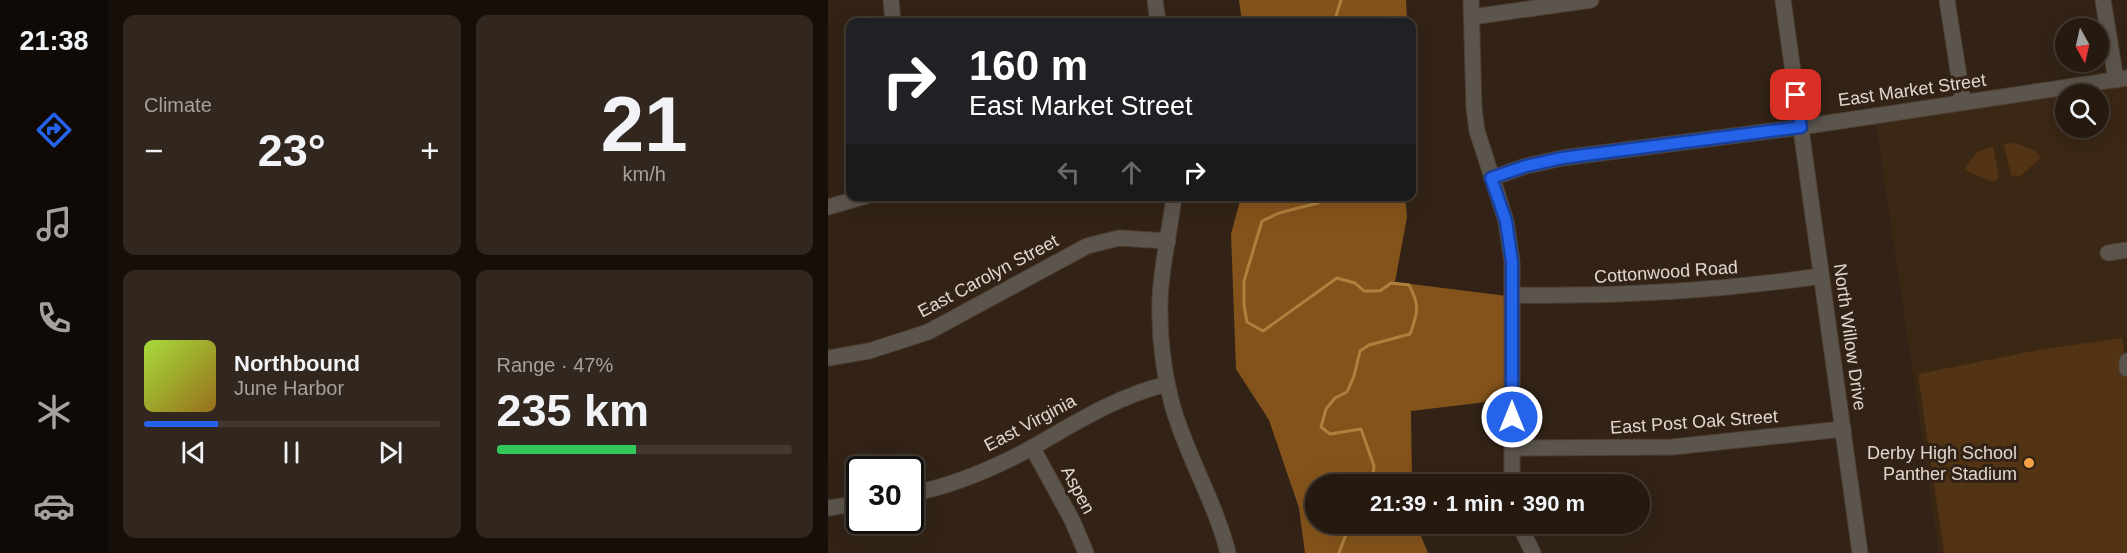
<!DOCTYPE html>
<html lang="en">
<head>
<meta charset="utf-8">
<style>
	:root { --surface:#261a10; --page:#32271e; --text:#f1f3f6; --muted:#a4a19f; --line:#423830; --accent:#2563eb }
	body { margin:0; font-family:Arial,sans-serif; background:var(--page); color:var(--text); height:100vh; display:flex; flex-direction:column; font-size:22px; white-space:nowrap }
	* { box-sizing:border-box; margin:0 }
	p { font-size:20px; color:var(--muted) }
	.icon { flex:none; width:33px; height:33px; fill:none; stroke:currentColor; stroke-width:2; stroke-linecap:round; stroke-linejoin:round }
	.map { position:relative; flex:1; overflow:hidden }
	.drawer { display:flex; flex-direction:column; gap:15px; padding:15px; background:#150e09; width:720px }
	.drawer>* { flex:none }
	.hud { position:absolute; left:18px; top:18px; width:570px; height:183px; border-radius:12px; box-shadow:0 6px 24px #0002,0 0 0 2px var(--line); background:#202124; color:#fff; overflow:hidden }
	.needle { width:39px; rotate:172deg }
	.fabs { position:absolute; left:1227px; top:18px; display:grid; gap:12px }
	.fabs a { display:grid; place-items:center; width:54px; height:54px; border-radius:50%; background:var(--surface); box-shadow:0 6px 24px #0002,0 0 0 2px var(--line); font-size:30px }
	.speed { position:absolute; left:18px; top:456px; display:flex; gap:12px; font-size:30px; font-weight:700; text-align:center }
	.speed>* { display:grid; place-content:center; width:78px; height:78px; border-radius:50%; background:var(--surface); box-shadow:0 6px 24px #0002,0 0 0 2px var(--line); line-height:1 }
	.speed .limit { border:3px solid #111; border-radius:9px; background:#fff; color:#111 }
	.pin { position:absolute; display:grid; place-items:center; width:51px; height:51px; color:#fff; margin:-26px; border-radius:12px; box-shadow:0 3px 9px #0006 }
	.me { position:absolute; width:66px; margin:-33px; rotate:0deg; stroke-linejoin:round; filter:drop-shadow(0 0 4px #0008) }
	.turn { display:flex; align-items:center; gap:21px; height:126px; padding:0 24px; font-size:27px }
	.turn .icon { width:78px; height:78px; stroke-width:2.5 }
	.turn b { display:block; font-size:42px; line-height:51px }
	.lanes { display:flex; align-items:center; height:57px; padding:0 24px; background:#0003; justify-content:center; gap:30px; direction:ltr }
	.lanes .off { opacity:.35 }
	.big { font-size:45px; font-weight:600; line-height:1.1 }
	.drawer .card { flex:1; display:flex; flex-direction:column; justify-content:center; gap:9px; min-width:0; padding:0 21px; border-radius:12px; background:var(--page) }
	.drawer .dial { align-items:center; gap:0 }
	.dial b { font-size:78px; line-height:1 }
	.song { display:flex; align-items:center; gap:18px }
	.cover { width:72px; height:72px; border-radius:9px; background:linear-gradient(135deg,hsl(80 70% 55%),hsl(40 70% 35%)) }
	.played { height:6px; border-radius:3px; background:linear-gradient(90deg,var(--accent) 25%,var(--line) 25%) }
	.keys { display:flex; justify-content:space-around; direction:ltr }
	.heat { display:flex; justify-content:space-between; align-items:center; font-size:33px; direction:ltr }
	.charge { height:9px; border-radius:4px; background:linear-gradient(90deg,#34c759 47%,var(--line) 0) }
	.drawer .tiles { flex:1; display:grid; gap:15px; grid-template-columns:repeat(2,1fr) }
	.trip { position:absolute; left:477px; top:474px; width:345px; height:60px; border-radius:30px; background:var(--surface); box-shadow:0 6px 24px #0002,0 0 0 2px var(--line); font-weight:600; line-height:60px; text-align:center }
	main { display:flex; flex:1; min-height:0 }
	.tab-bar { display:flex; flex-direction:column; width:108px; justify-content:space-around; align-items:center; background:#0f0a06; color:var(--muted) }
	.tab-bar .icon { width:42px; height:42px }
	.tab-bar .selected { color:var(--accent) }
	.tab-bar b { font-size:27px; color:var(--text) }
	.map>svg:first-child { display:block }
	.built { fill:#3a2714; fill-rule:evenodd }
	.green { fill:#523414 }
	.forest { fill:#84531b }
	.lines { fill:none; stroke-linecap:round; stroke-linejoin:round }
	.stream { stroke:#ae803e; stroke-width:3 }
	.minor-casing { stroke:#4e4033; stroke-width:17 }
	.minor { stroke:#5c554e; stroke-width:15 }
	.route-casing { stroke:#184099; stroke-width:15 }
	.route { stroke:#2563eb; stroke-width:10 }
	.poi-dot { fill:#f6a247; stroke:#322316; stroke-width:2 }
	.labels { text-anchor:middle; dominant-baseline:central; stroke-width:6; stroke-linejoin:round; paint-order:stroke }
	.street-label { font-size:18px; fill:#e0d7ce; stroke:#322316 }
	.poi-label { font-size:18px; fill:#e0d7ce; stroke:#322316; text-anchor:end }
</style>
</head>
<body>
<main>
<nav class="tab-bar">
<b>21:38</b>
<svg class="icon selected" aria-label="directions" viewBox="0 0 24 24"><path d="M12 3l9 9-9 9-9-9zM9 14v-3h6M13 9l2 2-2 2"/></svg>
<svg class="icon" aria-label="music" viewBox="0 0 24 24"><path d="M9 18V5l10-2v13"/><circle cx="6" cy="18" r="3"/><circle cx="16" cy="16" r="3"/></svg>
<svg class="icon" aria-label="phone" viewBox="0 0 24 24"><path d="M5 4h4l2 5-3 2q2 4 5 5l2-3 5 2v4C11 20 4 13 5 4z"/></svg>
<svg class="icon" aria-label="climate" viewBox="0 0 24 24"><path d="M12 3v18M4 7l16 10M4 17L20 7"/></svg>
<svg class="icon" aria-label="car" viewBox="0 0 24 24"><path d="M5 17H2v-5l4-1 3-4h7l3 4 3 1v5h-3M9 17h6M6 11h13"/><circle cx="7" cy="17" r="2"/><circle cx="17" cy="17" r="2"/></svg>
</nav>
<section class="drawer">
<div class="tiles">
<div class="card"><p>Climate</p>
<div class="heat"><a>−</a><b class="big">23°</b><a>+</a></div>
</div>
<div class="card dial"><b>21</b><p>km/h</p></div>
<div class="card">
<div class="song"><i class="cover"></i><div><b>Northbound</b><p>June Harbor</p></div></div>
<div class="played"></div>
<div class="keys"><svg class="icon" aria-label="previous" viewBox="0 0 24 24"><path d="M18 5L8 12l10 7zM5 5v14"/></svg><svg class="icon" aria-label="pause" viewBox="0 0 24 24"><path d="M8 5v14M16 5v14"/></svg><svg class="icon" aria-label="next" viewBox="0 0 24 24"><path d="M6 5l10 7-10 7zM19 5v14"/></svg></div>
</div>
<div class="card"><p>Range · 47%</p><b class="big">235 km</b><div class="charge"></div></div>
</div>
</section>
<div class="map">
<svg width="1299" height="553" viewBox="0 0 1299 553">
	<rect width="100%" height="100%" fill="#322316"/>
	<path class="built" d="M1299 77V553H1111L1047 116ZM1238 94H1270V128H1238Z"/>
	<g class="green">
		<path d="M1187 143 1208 151 1213 158 1191 177 1183 175 1176 144Z"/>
		<path d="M1165 146 1171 178 1166 182 1136 170 1149 152Z"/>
		<path d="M1294 338 1299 369V553H1116L1090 374 1210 350Z"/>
	</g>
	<g class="forest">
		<path d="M411 0H578L579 22H414Z"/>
		<path d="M413 197H577L579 217 567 282 679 296 684 399 583 411 584 484H488V524H588L600 553H477L471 508 441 420 408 369 403 234Z"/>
	</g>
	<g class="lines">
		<g class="stream">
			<path d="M513 0 508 16 514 22"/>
			<path d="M497 196 490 203 451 213 434 221 416 281V305L419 322 435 331 509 278 527 283 536 291H552L563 283 581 285C592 305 590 313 582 334L541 345 532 351 526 376 519 392 507 398 498 409 493 427 502 434 533 429 546 466 544 484"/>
			<path d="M511 553 522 524"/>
		</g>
		<g class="minor-casing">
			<g id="minor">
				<path d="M63 0 65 22"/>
				<path d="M327 0 330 22"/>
				<path d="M643 0 646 108 649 131 678 221 684 262V484"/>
				<path d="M955 0 1032 553"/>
				<path d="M1119 0 1135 102"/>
				<path d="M1275 0 1288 80"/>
				<path d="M644 17 763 0"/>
				<path d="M664 178 698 166 734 158 973 127 1299 78"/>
				<path d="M346 196C342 231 333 266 332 300 331 335 335 370 344 404 358 455 387 501 400 553"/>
				<path d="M0 207 38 196"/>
				<path d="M1280 253 1299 250"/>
				<path d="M684 295C788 297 890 291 993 276"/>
				<path d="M0 358 41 351 100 332 259 246 291 238 340 241"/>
				<path d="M1299 361V369"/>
				<path d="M204 447 244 520 258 553"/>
				<path d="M684 448 844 447 1015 429"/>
				<path d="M82 494C125 486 169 467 207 446 250 421 290 396 339 384"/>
				<path d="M0 508 32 503"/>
				<path d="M691 524 705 553"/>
			</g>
		</g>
		<use href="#minor" class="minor"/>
	</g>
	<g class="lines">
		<g class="route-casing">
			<path id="route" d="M684 417V262L678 221 663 178 698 166 734 158 973 127 968 95"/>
		</g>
		<use href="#route" class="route"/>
	</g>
	<circle class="poi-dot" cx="1201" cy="463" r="6"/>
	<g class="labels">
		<g class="street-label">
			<text transform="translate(1084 90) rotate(-8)">East Market Street</text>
			<text transform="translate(838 272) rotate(-4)">Cottonwood Road</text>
			<text transform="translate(160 276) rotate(-28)">East Carolyn Street</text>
			<text transform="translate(1022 337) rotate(82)">North Willow Drive</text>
			<text transform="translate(866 422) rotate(-4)">East Post Oak Street</text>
			<text transform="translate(202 423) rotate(-28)">East Virginia</text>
			<text transform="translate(250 490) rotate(62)">Aspen</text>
		</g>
		<g class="poi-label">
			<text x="1189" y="453">Derby High School<tspan x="1189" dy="21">Panther Stadium</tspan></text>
		</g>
	</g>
</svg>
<div class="fabs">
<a><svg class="needle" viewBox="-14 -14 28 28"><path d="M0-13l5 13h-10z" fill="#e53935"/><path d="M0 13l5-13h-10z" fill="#a4a19f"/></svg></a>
<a><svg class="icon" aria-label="search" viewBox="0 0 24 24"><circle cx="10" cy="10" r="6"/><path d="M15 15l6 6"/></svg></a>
</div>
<div class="speed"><div class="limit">30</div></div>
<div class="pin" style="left:968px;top:95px;background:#d93025"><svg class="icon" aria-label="arrive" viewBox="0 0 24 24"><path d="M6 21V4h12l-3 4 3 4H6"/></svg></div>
<svg class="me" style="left:684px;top:417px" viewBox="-20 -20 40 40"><circle r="17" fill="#2563eb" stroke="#fff" stroke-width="3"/><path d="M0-11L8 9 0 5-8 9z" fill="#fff"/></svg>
<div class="trip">21:39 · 1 min · 390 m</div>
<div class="hud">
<div class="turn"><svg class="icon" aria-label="right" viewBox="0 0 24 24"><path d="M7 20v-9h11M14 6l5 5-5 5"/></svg><div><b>160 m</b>East Market Street</div></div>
<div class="lanes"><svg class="icon off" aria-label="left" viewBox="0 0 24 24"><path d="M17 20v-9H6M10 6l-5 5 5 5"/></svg><svg class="icon off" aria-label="ahead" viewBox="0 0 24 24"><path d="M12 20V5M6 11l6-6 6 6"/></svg><svg class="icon" aria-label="right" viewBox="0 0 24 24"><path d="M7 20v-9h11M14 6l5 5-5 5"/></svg></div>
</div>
</div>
</main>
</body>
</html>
